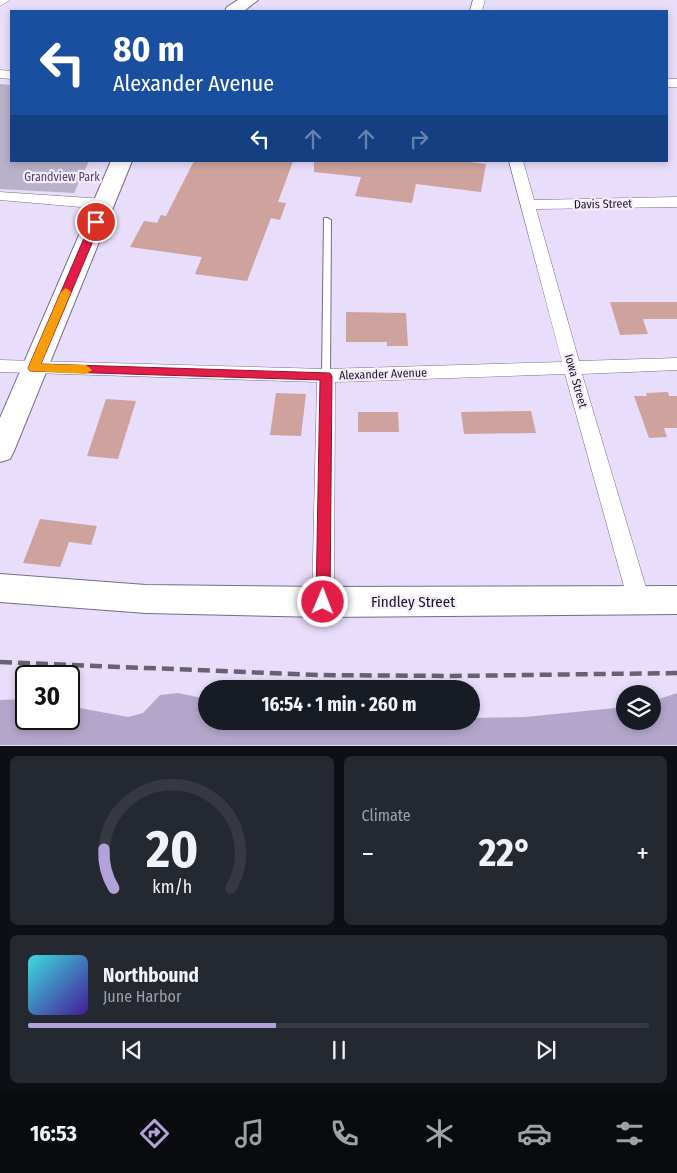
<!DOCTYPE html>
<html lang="en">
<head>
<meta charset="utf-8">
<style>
	:root { --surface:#171b24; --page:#242831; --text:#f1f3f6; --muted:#9ea1a6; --line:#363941; --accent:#b2a2d9 }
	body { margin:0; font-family:"Fira Sans Condensed",sans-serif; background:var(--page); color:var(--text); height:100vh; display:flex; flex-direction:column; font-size:19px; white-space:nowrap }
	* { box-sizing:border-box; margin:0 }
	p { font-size:16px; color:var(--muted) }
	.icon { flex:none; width:28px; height:28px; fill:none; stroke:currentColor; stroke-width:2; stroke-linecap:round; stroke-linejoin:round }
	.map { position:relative; height:746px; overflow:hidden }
	.drawer { display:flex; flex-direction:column; gap:10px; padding:10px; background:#0d0f14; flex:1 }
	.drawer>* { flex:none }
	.guide { position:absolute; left:10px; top:10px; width:658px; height:152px; border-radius:0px; box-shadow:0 2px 8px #0003; background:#1a4fa0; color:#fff; overflow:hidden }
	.fabs { position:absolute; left:616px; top:685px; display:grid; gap:10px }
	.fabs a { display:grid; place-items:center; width:45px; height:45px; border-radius:50%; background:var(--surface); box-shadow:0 2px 8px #0003; font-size:25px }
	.speed { position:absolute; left:15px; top:665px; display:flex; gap:10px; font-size:25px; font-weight:700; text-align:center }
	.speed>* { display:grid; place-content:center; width:65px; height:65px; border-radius:50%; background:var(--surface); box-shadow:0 2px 8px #0003; line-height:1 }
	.speed .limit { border:2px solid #111; border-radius:8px; background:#fff; color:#111 }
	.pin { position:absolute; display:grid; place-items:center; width:42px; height:42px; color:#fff; margin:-21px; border:2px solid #fff; border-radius:50%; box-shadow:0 1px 5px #0007 }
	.me { position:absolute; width:55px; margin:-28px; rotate:1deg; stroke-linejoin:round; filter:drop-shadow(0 0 4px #0008) }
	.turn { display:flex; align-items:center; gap:18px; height:105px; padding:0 20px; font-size:22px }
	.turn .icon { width:65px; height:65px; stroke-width:2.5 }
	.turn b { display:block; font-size:35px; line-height:42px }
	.lanes { display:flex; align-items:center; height:48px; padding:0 20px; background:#0003; justify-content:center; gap:25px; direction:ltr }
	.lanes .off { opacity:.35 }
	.big { font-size:38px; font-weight:700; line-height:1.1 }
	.drawer .tile { flex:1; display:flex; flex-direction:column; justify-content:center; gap:8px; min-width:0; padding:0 18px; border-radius:8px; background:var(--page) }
	.drawer .dial { align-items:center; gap:0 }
	.dial svg { height:130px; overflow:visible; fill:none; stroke:var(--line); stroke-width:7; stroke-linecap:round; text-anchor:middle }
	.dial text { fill:var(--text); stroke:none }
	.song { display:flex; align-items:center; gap:15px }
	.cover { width:60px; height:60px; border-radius:8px; background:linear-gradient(135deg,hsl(180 70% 55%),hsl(260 70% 35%)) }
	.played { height:5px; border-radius:2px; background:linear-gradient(90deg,var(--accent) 40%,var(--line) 40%) }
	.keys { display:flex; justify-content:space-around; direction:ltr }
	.heat { display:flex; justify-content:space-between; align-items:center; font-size:28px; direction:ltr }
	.drawer .tiles { flex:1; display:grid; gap:10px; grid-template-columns:1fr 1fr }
	.tile:last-child { grid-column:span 2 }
	.trip { position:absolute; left:198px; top:680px; width:282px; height:50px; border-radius:25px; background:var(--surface); box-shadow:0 2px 8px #0003; font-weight:700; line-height:50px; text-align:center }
	.tabs { display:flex; height:80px; justify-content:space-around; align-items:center; background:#090b0e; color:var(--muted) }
	.tabs .icon { width:35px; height:35px }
	.tabs .current { color:var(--accent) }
	.tabs b { font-size:22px; color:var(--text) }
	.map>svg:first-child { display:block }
	.green { fill:#b9b0c9 }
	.forest { fill:#b4a6ca }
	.building { fill:#cea29d }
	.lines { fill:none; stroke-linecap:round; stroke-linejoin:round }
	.lane-casing { stroke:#766c86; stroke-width:2 }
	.street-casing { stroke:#766c86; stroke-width:1 }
	.secondary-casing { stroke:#766c86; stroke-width:2 }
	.lane { fill:#fff; fill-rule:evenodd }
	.street { fill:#fff; fill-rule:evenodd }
	.secondary { fill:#fff; fill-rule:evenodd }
	.rail { stroke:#686172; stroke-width:4.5; stroke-dasharray:12 6; stroke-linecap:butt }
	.route { fill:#e11d48; stroke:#92132f }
	.slow { fill:#f59e0b }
	.labels { text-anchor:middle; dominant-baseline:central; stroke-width:4.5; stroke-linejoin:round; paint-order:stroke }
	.park-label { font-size:12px; fill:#543f70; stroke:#f3edfe }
	.street-label { font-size:12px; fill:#1b1721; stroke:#f3edfe }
	.near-street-label { font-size:15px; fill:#1b1721; stroke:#f3edfe }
</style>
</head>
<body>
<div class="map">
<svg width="677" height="746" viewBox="0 0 677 746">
	<rect width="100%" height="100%" fill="#e8ddfa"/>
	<path class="green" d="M0 84 11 85V161H89L74 193 0 189Z"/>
	<path class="forest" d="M178 693 206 699V721H471V718L525 717 625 707V721H652L653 701 677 693V745H0V700L26 699V719H69V706L128 717 143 713 160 695Z"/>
	<g class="building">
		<path d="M194 161H293L278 202 286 203 280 220 271 218 247 281 195 274 202 257 130 247 144 221 157 223 161 215 166 216Z"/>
		<path d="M314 161H462L486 164 481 192 416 184 412 203 355 196 361 177 314 172Z"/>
		<path d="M610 302H677V319H643L648 334 620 335Z"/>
		<path d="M346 312 406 313 408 346H387V342H346Z"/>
		<path d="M668 392 669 396H677V428H664L667 437 649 438 634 396H647L646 393Z"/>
		<path d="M276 393 306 394 301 436 270 435Z"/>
		<path d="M106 399 136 401 118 459 87 456Z"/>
		<path d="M531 411 536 433 464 434 461 412Z"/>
		<path d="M358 412H398L399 432H358Z"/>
		<path d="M40 519 97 526 91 545 69 542 60 567 23 563Z"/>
	</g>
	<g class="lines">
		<g class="lane-casing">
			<path id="lane" d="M324 218H327L331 220 330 376 326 379 322 376Z"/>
		</g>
		<g class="street-casing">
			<g id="street">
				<path d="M0 0H10L0 6Z"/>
				<path d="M473 0H485L482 11H470Z"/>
				<path d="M0 70 11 71V79L0 78Z"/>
				<rect x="666" y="79" width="11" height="8"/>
				<path d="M509 161H523L534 200 677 197V207L536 209 579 361 677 358V370L582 374 650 601 647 608 639 611 631 608 628 601 565 374 335 382 334 602 331 609 323 612 315 609 312 602 317 382 0 372V360L326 369 562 362Z"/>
				<path d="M0 192 104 199 109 201 111 204 109 207 104 209 0 200Z"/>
			</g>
		</g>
		<g class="secondary-casing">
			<g id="secondary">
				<path d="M238 0H258L244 11H225L227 7Z"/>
				<path d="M111 161H132L14 451 10 459 0 462V418Z"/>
				<path d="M0 574 146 585 323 587 677 586V614L323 617 146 613 0 602Z"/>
			</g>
		</g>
		<use href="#lane" class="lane"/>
		<use href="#street" class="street"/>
		<use href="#secondary" class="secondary"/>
		<path class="rail" d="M0 662 318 675 452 676 677 673"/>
	</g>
	<path class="route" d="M96 219 101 222 41 364 330 373 332 376 330 602 328 607 323 608 318 607 316 602 320 380 30 371 28 368 91 222Z"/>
	<path class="slow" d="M66 288 71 292 41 364 86 365 92 370 86 374 30 371 28 368 61 292Z"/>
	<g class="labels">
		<g class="park-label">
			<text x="62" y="177">Grandview Park</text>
		</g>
		<g class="street-label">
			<text transform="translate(603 204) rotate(-1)">Davis Street</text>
			<text transform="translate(383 374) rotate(-2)">Alexander Avenue</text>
			<text transform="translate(576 381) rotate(74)">Iowa Street</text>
		</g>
		<g class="near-street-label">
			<text x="413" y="602">Findley Street</text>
		</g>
	</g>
</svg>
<div class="fabs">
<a><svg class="icon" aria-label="layers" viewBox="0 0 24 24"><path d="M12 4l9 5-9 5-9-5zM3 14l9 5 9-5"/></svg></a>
</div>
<div class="speed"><div class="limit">30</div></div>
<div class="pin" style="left:96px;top:222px;background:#d93025"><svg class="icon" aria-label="arrive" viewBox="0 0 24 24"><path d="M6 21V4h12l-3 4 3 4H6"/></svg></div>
<svg class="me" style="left:323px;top:602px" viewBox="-20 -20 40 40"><circle r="17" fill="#e11d48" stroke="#fff" stroke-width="3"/><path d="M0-11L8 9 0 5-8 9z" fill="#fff"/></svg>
<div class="trip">16:54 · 1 min · 260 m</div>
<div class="guide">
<div class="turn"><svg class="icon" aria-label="left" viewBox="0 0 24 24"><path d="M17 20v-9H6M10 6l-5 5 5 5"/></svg><div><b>80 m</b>Alexander Avenue</div></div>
<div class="lanes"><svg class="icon" aria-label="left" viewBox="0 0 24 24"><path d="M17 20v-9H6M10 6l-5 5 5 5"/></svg><svg class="icon off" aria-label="ahead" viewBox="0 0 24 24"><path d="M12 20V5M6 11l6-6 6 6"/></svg><svg class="icon off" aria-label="ahead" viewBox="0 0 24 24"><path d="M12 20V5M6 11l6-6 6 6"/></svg><svg class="icon off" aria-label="right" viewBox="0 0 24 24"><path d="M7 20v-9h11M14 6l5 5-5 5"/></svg></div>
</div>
</div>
<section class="drawer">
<div class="tiles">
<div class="tile dial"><svg viewBox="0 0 100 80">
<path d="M14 69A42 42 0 1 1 86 69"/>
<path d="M14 69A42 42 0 0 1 8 45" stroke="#b2a2d9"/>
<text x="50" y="56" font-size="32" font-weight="700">20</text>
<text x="50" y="72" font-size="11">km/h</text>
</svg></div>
<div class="tile"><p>Climate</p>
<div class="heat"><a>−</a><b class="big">22°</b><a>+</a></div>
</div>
<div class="tile">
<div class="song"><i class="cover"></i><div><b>Northbound</b><p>June Harbor</p></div></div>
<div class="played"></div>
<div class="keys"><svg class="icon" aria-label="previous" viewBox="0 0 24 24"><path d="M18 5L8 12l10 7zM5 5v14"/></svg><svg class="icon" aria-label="pause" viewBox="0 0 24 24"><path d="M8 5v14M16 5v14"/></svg><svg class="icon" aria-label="next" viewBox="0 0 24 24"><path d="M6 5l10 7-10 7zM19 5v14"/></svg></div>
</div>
</div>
</section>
<nav class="tabs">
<b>16:53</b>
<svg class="icon current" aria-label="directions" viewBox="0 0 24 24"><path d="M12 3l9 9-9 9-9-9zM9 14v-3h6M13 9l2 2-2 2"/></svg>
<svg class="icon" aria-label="music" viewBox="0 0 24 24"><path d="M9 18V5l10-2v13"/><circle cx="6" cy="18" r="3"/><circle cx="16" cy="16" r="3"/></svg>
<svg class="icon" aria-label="phone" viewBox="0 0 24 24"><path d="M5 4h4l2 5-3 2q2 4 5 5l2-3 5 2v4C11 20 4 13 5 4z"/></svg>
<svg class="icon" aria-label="climate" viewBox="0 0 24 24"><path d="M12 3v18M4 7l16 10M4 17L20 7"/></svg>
<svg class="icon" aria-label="car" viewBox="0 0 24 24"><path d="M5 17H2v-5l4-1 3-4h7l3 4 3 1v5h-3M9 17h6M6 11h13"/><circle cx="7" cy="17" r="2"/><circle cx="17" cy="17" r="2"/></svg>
<svg class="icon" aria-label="filters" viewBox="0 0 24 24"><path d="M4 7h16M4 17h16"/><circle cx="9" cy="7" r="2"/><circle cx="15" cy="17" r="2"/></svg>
</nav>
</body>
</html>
